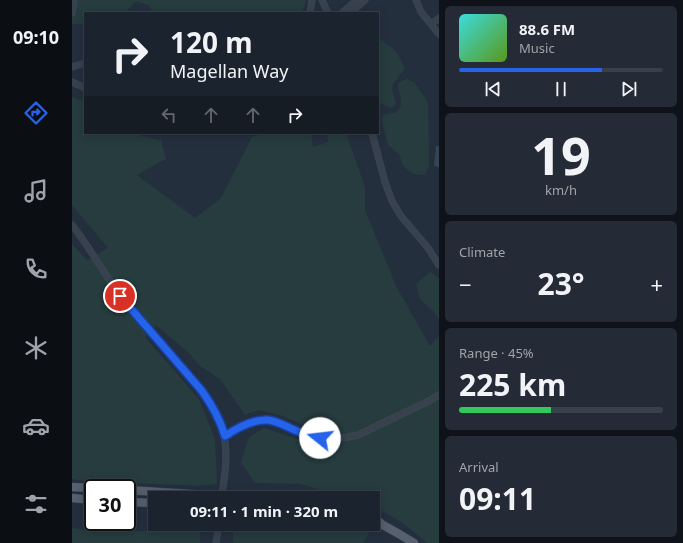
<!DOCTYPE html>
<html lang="en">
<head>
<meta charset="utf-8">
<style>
	:root { --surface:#1b232e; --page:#242b36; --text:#f1f3f6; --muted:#a0a4aa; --line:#39404a; --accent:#2563eb }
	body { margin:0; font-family:"Noto Sans",sans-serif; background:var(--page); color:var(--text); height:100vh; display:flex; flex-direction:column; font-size:15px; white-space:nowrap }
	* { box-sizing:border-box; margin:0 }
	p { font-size:13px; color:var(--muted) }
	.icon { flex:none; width:22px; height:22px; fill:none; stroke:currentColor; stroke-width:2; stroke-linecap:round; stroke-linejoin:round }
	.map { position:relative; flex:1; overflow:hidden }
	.panel { display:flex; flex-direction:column; gap:6px; padding:6px; background:#0f1319; width:244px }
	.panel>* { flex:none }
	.guide { position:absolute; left:12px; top:12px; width:295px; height:122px; border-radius:0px; box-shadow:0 2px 10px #0003,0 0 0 1px var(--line); background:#1b232e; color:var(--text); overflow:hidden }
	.speed { position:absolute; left:12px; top:479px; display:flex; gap:8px; font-size:20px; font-weight:700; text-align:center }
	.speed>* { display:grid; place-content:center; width:52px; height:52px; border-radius:50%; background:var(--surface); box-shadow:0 2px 10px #0003,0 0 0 1px var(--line); line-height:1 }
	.speed .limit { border:2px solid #111; border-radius:6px; background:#fff; color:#111 }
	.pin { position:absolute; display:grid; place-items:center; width:34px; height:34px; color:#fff; margin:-17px; border:2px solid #fff; border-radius:50%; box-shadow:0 1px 4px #0007 }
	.me { position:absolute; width:44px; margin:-22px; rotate:286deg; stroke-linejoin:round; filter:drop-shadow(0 0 3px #0008) }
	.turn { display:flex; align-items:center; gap:14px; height:84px; padding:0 20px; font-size:18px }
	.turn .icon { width:52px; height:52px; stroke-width:2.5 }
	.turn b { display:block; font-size:28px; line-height:34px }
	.lanes { display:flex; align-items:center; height:38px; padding:0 20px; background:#0003; justify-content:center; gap:20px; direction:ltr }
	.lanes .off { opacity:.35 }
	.big { font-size:30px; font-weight:700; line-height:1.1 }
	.panel .card { flex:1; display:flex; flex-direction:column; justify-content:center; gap:6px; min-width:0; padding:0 14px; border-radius:6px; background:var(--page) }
	.panel .dial { align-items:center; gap:0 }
	.dial b { font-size:52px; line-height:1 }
	.song { display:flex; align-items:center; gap:12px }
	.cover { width:48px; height:48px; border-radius:6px; background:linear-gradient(135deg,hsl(180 70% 55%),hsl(90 70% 35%)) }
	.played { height:4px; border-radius:2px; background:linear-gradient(90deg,var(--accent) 70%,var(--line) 70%) }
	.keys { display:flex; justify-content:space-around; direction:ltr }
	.heat { display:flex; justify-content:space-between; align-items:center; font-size:22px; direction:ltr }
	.charge { height:6px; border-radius:3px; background:linear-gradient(90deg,#34c759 45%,var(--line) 0) }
	.trip { position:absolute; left:76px; top:491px; width:232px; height:40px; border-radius:0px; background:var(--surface); box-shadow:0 2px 10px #0003,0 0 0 1px var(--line); font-weight:700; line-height:40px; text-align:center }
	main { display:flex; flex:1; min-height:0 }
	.tab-bar { display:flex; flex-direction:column; width:72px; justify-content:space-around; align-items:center; background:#0b0e12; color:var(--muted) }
	.tab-bar .icon { width:28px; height:28px }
	.tab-bar .active { color:var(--accent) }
	.tab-bar b { font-size:18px; color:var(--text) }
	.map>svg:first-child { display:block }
	.green { fill:#263c3f }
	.building { fill:#364354 }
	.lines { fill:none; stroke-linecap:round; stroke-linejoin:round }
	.minor-casing { stroke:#414a57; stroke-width:7 }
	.major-casing { stroke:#414a57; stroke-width:9 }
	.minor { stroke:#38414e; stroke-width:6 }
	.major { stroke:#56606e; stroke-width:8 }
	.route-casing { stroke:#184099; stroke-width:10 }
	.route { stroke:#2563eb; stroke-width:7 }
</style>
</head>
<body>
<main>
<nav class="tab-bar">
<b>09:10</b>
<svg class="icon active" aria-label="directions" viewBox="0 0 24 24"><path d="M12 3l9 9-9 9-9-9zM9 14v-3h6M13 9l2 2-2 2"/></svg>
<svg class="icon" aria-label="music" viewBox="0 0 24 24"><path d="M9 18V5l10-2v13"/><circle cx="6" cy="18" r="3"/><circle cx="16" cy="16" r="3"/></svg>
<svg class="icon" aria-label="phone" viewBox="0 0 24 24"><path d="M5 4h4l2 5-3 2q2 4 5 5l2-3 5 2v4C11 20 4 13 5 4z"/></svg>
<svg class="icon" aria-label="climate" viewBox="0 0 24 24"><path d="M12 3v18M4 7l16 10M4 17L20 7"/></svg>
<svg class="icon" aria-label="car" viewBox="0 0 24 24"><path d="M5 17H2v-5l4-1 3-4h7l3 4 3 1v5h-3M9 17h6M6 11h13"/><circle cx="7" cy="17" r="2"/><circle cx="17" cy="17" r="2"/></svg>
<svg class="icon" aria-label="filters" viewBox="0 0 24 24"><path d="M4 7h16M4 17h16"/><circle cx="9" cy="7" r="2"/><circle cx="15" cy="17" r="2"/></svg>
</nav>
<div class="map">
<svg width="367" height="543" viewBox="0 0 367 543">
	<rect width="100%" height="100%" fill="#242f3e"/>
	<g class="green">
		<path d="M0 0H234V1L230 13H80L78 6 64 1 53 13H13V24H0Z"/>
		<path d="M306 37 320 48 325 53 333 68 321 84 320 89 324 104C318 111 312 105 306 101Z"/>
		<path d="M335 79 343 83 356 103 357 166 353 174 346 175 338 172 331 165 327 154 316 145 310 122V116C314 113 317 114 322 113 334 109 327 94 326 85L329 81Z"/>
		<path d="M0 97 13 102V133H68V136L89 140 94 159 65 175 123 218 149 198 180 137 194 133H239L241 147 256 142 255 133H274L293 187V210L325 288 358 346 367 336V543H355C341 530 320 514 301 507V498H273L229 484 183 483 169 462 177 437 192 428 241 444 242 430 211 416 187 410 173 415 148 379 128 366 116 352 84 325 73 337 127 399 143 439 145 484 127 486 12 481 0 479V244L15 260 36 248 0 205Z"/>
		<path d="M358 272 367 278V320L363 313 348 299 344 284Z"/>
		<path d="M160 524H267L298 532 291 543H161V528Z"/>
		<path d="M0 528 28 532 128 530V543H0Z"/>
	</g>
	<path class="building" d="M364 146H367V167L362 166Z"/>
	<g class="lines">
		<g class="minor-casing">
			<g id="minor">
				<path d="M250 0 256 13"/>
				<path d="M344 0 349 12 367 34"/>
				<path d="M0 13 2 0"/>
				<path d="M238 13 240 0"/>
				<path d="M270 13 285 0"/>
				<path d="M278 13 293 0"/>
				<path d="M359 24 367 18"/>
				<path d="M0 67 13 63"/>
				<path d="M0 82 13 88"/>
				<path d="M300 133 313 182 320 201 329 216 356 248 367 265"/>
				<path d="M0 225C18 248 32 273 48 296L130 391C157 429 158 453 149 498"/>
				<path d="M153 436C165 429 178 420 193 420 203 420 213 426 222 430 243 439 264 441 286 435L357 401 367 395"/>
				<path d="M144 543 147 524"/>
			</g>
		</g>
		<g class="major-casing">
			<g id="major">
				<path d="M0 487 21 488"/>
				<path d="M55 490 150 496 215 498"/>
				<path d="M0 498 21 500"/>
				<path d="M55 502 83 503"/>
				<path d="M301 517 311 525 327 534 342 543"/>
			</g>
		</g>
		<use href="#minor" class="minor"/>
		<use href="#major" class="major"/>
	</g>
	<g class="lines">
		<g class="route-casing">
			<path id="route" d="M48 296 130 391C140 405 148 419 153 436 165 428 181 419 196 420 206 421 215 427 225 431 232 434 240 436 248 438"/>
		</g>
		<use href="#route" class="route"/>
	</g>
</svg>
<div class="speed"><div class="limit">30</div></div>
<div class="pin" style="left:48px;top:296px;background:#d93025"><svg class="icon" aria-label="arrive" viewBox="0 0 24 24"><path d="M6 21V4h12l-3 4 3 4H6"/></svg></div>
<svg class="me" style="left:248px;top:438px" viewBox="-20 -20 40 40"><circle r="19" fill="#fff"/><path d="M0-13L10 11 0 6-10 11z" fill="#2563eb"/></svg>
<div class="trip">09:11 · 1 min · 320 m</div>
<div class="guide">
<div class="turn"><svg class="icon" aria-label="right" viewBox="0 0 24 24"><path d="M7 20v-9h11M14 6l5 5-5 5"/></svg><div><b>120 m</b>Magellan Way</div></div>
<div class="lanes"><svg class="icon off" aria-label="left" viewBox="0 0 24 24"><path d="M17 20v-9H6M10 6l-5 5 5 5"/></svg><svg class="icon off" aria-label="ahead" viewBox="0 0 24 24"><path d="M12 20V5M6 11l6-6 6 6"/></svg><svg class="icon off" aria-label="ahead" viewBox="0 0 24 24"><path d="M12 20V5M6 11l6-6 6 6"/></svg><svg class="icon" aria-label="right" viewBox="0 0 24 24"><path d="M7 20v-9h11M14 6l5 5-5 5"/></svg></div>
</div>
</div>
<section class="panel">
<div class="card">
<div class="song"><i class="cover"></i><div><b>88.6 FM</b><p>Music</p></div></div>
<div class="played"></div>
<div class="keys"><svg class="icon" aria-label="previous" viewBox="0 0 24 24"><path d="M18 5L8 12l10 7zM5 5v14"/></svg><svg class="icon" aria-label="pause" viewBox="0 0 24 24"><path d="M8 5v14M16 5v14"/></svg><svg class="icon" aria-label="next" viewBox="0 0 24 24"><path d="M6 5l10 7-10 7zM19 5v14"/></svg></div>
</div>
<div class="card dial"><b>19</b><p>km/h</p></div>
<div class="card"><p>Climate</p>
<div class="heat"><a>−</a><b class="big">23°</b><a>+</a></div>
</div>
<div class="card"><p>Range · 45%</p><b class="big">225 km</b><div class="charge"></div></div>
<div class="card"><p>Arrival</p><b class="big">09:11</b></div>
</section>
</main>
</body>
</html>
